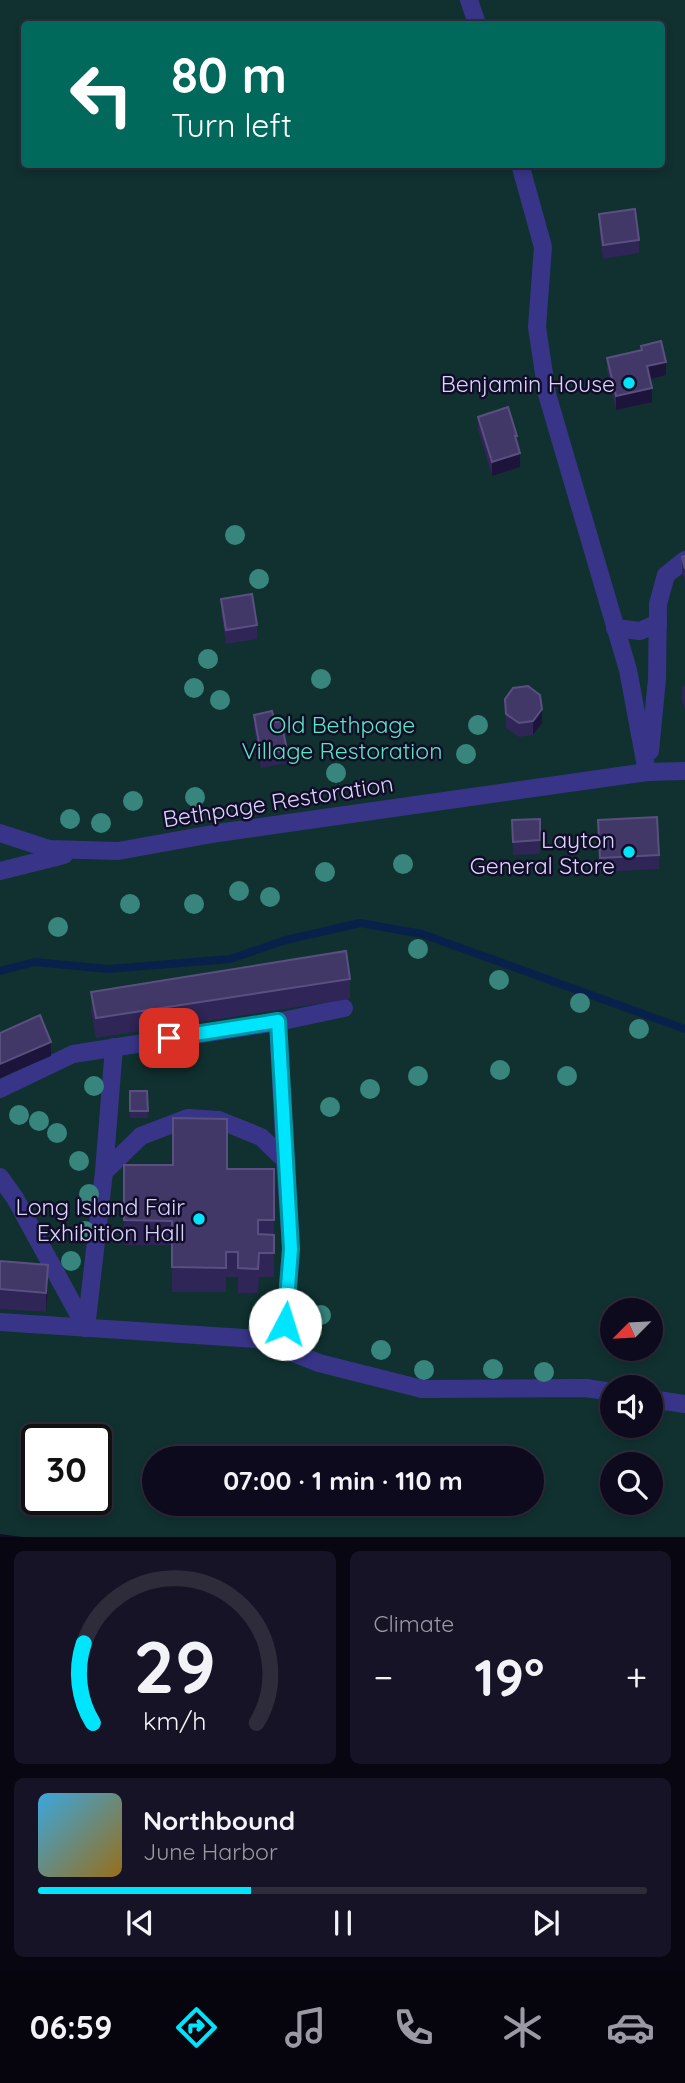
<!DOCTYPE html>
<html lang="en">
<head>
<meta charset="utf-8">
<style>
	:root { --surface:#0e0a1d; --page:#171326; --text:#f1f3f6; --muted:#9b9aa4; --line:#2e2b3b; --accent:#00e5fe }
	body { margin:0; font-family:Quicksand,sans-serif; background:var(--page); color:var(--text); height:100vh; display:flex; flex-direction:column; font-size:26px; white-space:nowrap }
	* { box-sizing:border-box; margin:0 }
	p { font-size:23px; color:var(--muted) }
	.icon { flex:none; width:38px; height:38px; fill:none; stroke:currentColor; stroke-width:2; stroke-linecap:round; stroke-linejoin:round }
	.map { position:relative; height:1537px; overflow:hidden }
	.details { display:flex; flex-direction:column; gap:14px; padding:14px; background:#080610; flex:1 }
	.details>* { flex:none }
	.guide { position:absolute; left:21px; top:21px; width:644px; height:147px; border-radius:7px; box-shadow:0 4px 10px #0003,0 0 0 2px var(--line); background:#00695c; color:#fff; overflow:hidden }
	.needle { width:46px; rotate:246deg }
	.fabs { position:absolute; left:600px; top:1298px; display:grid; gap:14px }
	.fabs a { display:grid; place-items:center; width:63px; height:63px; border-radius:50%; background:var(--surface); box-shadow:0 4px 10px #0003,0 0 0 2px var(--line); font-size:35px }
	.speed { position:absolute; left:21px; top:1424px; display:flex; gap:14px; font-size:35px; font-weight:700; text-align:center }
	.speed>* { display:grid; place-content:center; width:91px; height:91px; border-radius:50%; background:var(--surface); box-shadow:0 4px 10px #0003,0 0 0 2px var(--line); line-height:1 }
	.speed .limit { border:4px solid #111; border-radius:10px; background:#fff; color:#111 }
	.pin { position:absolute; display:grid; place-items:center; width:60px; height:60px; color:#fff; margin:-30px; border-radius:14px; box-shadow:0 4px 10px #0006 }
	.me { position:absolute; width:77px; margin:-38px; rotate:5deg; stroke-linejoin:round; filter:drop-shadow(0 0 5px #0008) }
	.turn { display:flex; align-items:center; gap:24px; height:147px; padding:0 35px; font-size:32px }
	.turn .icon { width:91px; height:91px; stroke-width:2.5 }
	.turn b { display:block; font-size:49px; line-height:60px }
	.big { font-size:52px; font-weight:700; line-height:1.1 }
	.details .widget { flex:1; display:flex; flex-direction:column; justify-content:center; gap:10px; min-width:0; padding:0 24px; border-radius:10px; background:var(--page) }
	.details .dial { align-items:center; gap:0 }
	.dial svg { height:182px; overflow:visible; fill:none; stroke:var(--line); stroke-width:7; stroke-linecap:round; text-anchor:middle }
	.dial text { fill:var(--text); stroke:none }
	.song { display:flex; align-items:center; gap:21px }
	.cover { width:84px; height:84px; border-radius:10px; background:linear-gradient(135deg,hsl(200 70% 55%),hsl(40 70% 35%)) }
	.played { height:7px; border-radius:4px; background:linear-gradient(90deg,var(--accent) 35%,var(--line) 35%) }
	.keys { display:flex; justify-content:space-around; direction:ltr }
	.heat { display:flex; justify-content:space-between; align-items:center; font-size:38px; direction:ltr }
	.details .tiles { flex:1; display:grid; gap:14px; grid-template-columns:1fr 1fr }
	.widget:last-child { grid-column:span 2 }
	.trip { position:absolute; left:142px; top:1446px; width:402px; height:70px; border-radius:35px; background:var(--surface); box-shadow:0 4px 10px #0003,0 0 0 2px var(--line); font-weight:700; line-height:70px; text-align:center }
	.menu { display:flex; height:112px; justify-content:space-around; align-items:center; background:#06040c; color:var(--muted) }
	.menu .icon { width:49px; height:49px }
	.menu .current { color:var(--accent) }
	.menu b { font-size:32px; color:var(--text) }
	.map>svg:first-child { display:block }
	.park { fill:#103130; fill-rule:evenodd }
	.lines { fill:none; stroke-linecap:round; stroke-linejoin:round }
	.stream { stroke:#08214b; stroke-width:8 }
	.street { stroke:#383589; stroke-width:18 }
	.tree { fill:#37857d }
	.wall { fill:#2f2556 }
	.shaded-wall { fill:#1c143b }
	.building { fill:#413868; stroke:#595080; stroke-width:2 }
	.route-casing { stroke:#0095a5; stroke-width:18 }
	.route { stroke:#00e5fe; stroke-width:12 }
	.poi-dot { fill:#00e5fe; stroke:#120d27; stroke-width:2.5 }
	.labels { text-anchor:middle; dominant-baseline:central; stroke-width:5; stroke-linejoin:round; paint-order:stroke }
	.poi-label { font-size:23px; fill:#d8d3ff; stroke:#120d27; text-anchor:end }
	.park-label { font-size:23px; fill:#56e8c4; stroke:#120d27 }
	.street-label { font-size:23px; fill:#d8d3ff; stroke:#120d27 }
</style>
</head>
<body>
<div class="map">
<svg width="685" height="1537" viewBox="0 0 685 1537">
	<rect width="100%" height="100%" fill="#120d27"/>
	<path class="park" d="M0 0H685V1537H23L0 1534ZM24 24H662V164H24ZM612 1311H651V1349H612ZM612 1388H651V1426H612ZM37 1440H96V1500H37ZM154 1458H532V1503H154ZM612 1465H651V1503H612Z"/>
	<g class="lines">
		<path class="stream" d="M0 971 35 962 108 969 230 959 286 940 360 923 422 934 685 1029"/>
		<g class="street">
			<path d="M469 0 477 24"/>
			<path d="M520 164 543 247 537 327 547 394 628 670 647 772"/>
			<path d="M615 628 640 631 658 623"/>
			<path d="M650 751 657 679 658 604 666 575 685 560"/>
			<path d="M0 833 49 849 118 851 218 833 647 772 685 771"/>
			<path d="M0 871 64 855"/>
			<path d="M278 1022 285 1160"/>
			<path d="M0 1089 73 1054 278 1022 344 1008"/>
			<path d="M104 1172 141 1136 188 1118 219 1120 261 1137 285 1160 291 1249 283 1349"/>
			<path d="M0 1177 15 1198 86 1328"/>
			<path d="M0 1322 258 1339 319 1363 422 1389 586 1388 612 1392"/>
			<path d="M86 1328 104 1172 114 1047"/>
			<path d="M651 1399 685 1404"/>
		</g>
	</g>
	<g class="tree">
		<circle cx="235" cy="535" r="10"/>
		<circle cx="259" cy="579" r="10"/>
		<circle cx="208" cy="659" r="10"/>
		<circle cx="321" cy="679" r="10"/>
		<circle cx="194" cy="688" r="10"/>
		<circle cx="220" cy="700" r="10"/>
		<circle cx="478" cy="725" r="10"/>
		<circle cx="466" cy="754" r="10"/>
		<circle cx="336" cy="773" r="10"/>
		<circle cx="195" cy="797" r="10"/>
		<circle cx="133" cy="801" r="10"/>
		<circle cx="70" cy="819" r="10"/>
		<circle cx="101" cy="823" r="10"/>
		<circle cx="403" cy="864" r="10"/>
		<circle cx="325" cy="872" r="10"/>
		<circle cx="239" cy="891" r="10"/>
		<circle cx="270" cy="897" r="10"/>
		<circle cx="130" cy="904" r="10"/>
		<circle cx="194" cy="904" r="10"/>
		<circle cx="58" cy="927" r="10"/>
		<circle cx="418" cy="949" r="10"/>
		<circle cx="499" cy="980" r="10"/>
		<circle cx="580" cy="1003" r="10"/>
		<circle cx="639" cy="1029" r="10"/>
		<circle cx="500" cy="1070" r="10"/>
		<circle cx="418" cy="1076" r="10"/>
		<circle cx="567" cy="1076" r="10"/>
		<circle cx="94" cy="1086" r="10"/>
		<circle cx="370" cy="1089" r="10"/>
		<circle cx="330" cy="1107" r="10"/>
		<circle cx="19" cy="1115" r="10"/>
		<circle cx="39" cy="1121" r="10"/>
		<circle cx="57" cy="1133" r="10"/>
		<circle cx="79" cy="1161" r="10"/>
		<circle cx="89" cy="1194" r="10"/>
		<circle cx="85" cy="1231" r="10"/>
		<circle cx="71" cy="1261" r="10"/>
		<circle cx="321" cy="1315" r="10"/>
		<circle cx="381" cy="1350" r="10"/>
		<circle cx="493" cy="1369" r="10"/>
		<circle cx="424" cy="1370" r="10"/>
		<circle cx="544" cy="1372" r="10"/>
	</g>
	<g class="wall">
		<path d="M599 214 639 240V253L603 259 599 228Z"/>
		<path d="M641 346 666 375 650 379 652 402 616 410 607 371V358L641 350Z"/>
		<path d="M478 417 520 467 492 476 478 430Z"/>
		<path d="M685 556V583L682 571V557Z"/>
		<path d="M221 599 257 625V639L226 644 221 613Z"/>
		<path d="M685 686V710L682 701V687Z"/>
		<path d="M505 699 542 723 533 735 519 737 506 728Z"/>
		<path d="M254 715 275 722 287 750V763L261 768 254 729Z"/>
		<path d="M540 819V854L513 855 512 820Z"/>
		<path d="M598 820 659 855V869L600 872Z"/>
		<path d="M350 979V999L96 1038 91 1012V992Z"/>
		<path d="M130 1091H147L148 1118H130Z"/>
		<path d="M124 1165 227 1169H274V1277H259L258 1293H238V1277H226V1292H172V1245H124Z"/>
		<path d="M0 1261 48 1285 46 1312 0 1309Z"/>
	</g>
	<g class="shaded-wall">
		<path d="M666 362V375L647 380V366Z"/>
		<path d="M652 388V402L616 410V396Z"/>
		<path d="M520 453V467L492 476V462Z"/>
		<path d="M542 709V723L533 735V721Z"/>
		<path d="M51 1042V1056L0 1078V1064Z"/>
		<path d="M48 1265V1285L46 1312V1293Z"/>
	</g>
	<g class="building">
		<path d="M635 209 639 240 603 245 599 214Z"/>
		<path d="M661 341 666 362 647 366 652 388 616 396 607 358 642 350 641 346Z"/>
		<path d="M508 407 517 436H515L520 453 492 462 478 417Z"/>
		<path d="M685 556V569L682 557Z"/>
		<path d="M252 594 257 625 226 630 221 599Z"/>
		<path d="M528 686 540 695 542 709 533 721 519 723 506 714 505 699 513 688Z"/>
		<path d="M272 711 275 722 281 721 287 750 261 754 254 715Z"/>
		<path d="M657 817 659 855 600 858 598 820Z"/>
		<path d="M540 819V840L513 842 512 820Z"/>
		<path d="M346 951 350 979 96 1018 91 992Z"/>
		<path d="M40 1015 51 1042 0 1064V1033Z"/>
		<path d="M130 1091H147L148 1111H130Z"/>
		<path d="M173 1118 227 1119V1169H274V1220H258V1234L274 1235V1253H259L258 1269 238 1268V1252H226V1268L172 1267V1221L124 1220V1165H173Z"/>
		<path d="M0 1261 48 1265 46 1293 0 1289Z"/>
	</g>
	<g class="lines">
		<g class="route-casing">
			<path id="route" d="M169 1038 278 1021 291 1249 285 1324"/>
		</g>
		<use href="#route" class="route"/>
	</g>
	<g class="poi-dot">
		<circle cx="629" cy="383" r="7"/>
		<circle cx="629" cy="852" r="7"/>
		<circle cx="199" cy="1219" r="7"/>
	</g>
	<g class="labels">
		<g class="poi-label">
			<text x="615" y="383">Benjamin House</text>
			<text x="615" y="839">Layton<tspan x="615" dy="26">General Store</tspan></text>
			<text x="185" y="1206">Long Island Fair<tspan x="185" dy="26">Exhibition Hall</tspan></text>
		</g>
		<g class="park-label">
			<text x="342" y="724">Old Bethpage<tspan x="342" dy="26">Village Restoration</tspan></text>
		</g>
		<g class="street-label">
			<text transform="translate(278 801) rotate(-9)">Bethpage Restoration</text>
		</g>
	</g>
</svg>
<div class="fabs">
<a><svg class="needle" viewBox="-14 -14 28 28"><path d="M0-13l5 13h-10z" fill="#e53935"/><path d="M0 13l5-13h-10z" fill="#9b9aa4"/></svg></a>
<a><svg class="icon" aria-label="sound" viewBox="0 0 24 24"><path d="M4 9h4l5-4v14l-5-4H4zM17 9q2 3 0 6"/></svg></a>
<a><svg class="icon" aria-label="search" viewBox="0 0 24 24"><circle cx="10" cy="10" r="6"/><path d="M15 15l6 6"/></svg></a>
</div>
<div class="speed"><div class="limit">30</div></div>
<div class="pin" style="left:169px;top:1038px;background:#d93025"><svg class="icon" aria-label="arrive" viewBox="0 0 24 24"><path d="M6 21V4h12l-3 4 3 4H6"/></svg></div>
<svg class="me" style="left:285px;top:1324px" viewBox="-20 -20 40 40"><circle r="19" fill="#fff"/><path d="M0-13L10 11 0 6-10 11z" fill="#00e5fe"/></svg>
<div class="trip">07:00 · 1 min · 110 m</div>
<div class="guide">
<div class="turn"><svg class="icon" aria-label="left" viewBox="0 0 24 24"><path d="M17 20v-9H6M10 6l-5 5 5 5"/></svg><div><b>80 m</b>Turn left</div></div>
</div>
</div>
<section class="details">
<div class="tiles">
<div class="widget dial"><svg viewBox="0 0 100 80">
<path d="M14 69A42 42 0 1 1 86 69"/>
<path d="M14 69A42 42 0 0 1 10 34" stroke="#00e5fe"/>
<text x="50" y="56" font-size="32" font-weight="700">29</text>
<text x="50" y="72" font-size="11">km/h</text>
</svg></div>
<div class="widget"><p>Climate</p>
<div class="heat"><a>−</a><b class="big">19°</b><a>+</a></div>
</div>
<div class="widget">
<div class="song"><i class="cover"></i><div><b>Northbound</b><p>June Harbor</p></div></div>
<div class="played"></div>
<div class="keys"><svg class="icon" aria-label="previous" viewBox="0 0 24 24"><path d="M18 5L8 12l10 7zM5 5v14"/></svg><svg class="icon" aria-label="pause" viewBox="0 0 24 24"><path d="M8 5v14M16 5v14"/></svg><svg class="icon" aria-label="next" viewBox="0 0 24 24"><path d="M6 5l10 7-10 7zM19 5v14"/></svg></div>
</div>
</div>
</section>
<nav class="menu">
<b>06:59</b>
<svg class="icon current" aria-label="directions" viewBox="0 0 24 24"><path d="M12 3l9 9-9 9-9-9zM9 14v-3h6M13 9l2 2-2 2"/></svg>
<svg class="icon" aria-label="music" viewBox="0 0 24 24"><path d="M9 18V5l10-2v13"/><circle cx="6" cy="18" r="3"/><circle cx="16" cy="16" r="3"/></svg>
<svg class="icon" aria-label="phone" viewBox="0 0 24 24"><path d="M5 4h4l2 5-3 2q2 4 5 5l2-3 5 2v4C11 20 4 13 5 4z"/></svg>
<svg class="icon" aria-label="climate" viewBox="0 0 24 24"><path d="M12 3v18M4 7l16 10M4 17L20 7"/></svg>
<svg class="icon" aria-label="car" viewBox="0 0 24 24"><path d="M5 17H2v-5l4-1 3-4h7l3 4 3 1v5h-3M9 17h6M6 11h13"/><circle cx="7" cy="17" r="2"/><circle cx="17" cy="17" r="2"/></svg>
</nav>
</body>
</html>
